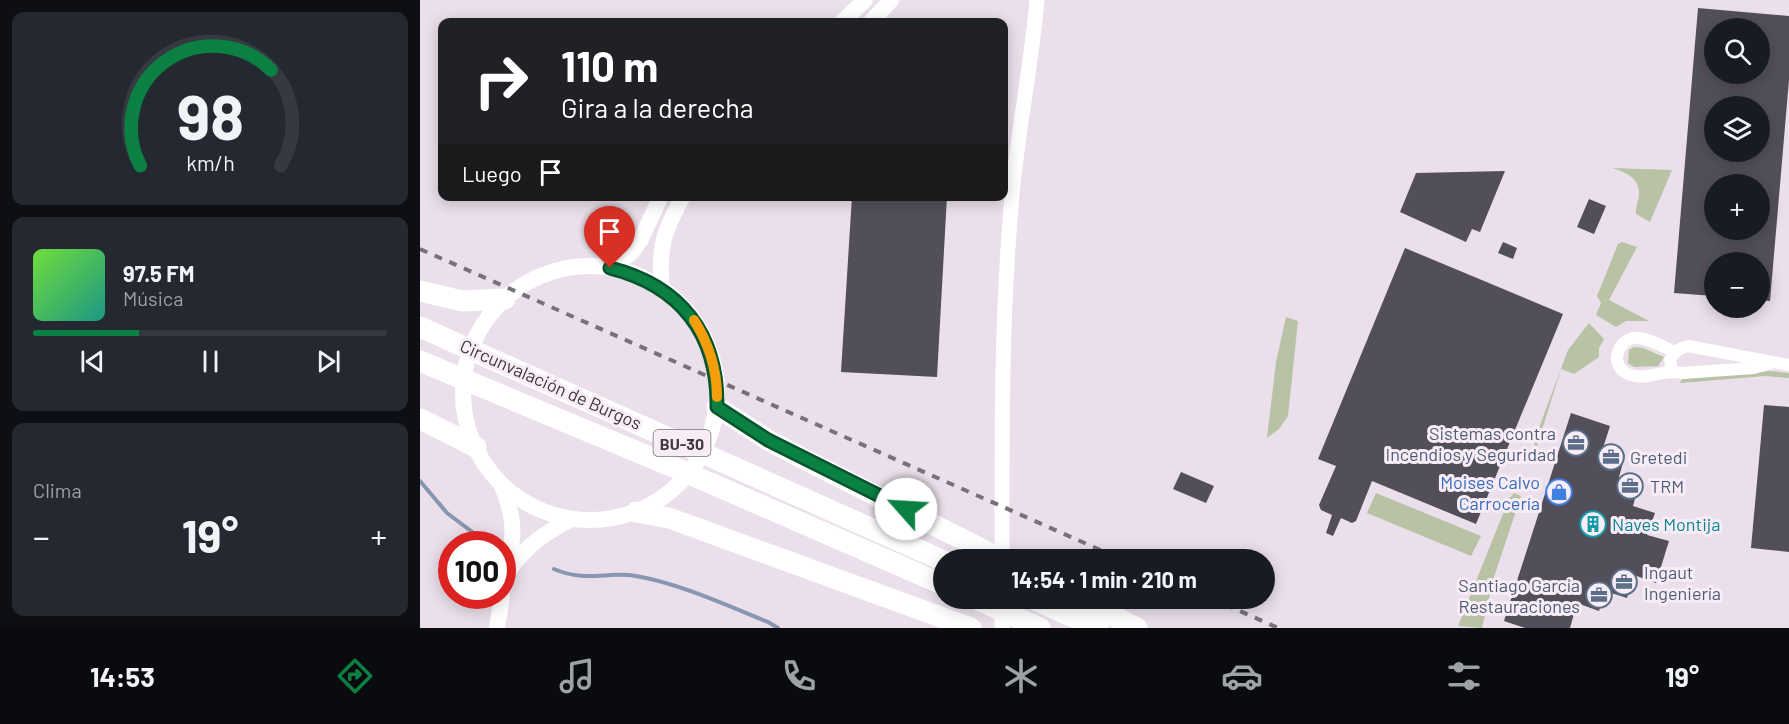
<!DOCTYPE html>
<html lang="es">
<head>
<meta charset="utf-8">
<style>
	:root { --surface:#171b24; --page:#242831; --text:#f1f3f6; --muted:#9ea1a6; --line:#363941; --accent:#0b8043 }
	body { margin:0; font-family:Barlow,sans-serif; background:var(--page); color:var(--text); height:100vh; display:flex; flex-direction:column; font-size:22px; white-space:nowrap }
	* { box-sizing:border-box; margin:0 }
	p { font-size:20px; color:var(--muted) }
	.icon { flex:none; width:33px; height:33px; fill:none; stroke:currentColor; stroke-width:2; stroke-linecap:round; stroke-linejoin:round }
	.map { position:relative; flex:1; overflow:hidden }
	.details { display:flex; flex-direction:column; gap:12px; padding:12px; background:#0d0f14; width:420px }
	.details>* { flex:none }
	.hud { position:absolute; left:18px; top:18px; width:570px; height:183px; border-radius:12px; box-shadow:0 3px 15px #0003; background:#202124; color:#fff; overflow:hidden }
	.controls { position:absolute; left:1284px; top:18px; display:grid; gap:12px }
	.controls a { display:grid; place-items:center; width:66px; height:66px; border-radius:50%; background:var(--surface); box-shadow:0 3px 15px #0003; font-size:30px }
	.speed { position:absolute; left:18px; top:531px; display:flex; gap:12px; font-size:30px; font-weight:700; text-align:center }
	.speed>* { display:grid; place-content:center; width:78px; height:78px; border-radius:50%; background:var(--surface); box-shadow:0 3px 15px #0003; line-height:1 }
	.speed .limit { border:9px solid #d22; background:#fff; color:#111 }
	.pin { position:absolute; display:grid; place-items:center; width:51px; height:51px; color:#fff; margin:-62px -26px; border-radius:50% 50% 50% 0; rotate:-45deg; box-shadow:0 0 6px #0007 }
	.pin .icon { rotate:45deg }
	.me { position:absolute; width:66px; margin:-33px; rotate:296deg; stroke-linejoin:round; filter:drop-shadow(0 0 4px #0008) }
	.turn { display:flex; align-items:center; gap:21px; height:126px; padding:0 24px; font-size:27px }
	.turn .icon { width:78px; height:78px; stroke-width:2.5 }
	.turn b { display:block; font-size:42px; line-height:51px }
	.then { display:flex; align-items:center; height:57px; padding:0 24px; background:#0003; gap:12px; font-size:22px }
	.big { font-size:45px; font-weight:700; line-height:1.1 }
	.details .card { flex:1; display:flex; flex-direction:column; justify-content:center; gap:9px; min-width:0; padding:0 21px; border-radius:12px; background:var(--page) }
	.details .dial { align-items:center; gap:0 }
	.dial svg { height:156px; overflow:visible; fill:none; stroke:var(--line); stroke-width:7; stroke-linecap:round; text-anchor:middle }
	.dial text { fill:var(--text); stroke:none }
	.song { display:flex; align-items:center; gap:18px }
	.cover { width:72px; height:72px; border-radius:9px; background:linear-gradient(135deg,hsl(100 70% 55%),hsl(170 70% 35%)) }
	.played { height:6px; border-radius:3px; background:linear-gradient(90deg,var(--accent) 30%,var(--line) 30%) }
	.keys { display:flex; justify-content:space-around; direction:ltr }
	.heat { display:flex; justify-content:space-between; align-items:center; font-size:33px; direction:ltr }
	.trip { position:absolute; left:513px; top:549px; width:342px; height:60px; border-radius:30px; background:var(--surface); box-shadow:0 3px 15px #0003; font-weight:700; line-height:60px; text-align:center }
	.tab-bar { display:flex; height:96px; justify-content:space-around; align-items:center; background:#090b0e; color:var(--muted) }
	.tab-bar .icon { width:42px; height:42px }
	.tab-bar .active { color:var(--accent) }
	.tab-bar b { font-size:27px; color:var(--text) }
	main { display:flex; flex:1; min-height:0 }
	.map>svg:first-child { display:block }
	.green { fill:#b7c3a4 }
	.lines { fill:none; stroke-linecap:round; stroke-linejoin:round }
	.stream { stroke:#8796b1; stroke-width:4 }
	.building { fill:#524f5a; fill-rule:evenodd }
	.minor { stroke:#fff; stroke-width:12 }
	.tertiary { stroke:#fff; stroke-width:15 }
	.secondary { stroke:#fff; stroke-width:16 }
	.motorway { stroke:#fff; stroke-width:21 }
	.rail { stroke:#787278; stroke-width:4; stroke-dasharray:8 8; stroke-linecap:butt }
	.route-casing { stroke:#07532c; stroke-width:15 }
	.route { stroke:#0b8043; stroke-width:10 }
	.slow { stroke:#f59e0b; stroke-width:10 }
	.labels { text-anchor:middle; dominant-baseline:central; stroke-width:6; stroke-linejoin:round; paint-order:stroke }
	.shield { fill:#f8edf7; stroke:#756f75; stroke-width:1.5 }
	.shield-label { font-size:16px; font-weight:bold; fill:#3d393d }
	.street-label { font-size:18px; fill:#3d393d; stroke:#f8edf7 }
	.service-label { font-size:18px; fill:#4e5e75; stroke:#f8edf7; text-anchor:start }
	.shop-label { font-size:18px; fill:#366cbe; stroke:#f8edf7; text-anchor:end }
	.culture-label { font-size:18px; fill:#0d838f; stroke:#f8edf7; text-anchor:start }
</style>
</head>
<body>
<main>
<section class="details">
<div class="card dial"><svg viewBox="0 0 100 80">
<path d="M14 69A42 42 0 1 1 86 69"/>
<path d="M14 69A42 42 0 0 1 81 20" stroke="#0b8043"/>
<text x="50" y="56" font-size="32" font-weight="700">98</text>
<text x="50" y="72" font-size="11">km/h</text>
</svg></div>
<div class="card">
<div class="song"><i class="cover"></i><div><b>97.5 FM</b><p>Música</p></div></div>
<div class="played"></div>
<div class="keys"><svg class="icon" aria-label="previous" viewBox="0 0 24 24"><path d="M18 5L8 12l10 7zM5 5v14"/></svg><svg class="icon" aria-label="pause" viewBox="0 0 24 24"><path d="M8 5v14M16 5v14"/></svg><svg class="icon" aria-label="next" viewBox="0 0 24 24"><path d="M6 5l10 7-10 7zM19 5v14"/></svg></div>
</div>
<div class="card"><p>Clima</p>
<div class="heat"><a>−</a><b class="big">19°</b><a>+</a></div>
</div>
</section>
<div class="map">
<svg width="1369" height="628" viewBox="0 0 1369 628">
	<rect width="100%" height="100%" fill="#eadfea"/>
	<g class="green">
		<path d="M1192 168 1252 170 1230 222 1216 214C1215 207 1219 201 1219 194 1220 178 1205 172 1192 168Z"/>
		<path d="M1202 242 1217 247 1189 300 1229 321H1206L1196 327 1176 315 1181 303 1177 296 1198 244Z"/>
		<path d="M866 317 878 321 868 416 859 429 847 438 856 362Z"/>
		<path d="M1169 323 1184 339 1179 348V357L1154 374 1141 369 1116 449 1114 441 1148 350Z"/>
		<path d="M1214 347 1223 348 1244 357 1238 366 1214 367 1208 363 1209 350Z"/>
		<path d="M1349 371 1369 373V378L1345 376 1260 383 1262 379Z"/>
		<path d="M956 493 1061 536 1051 556 947 513Z"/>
		<path d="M1094 493 1101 496 1074 577 1062 628 1038 626 1089 499Z"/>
	</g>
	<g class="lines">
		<g class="stream">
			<path d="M0 481 27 513 59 537"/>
			<path d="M134 569C166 583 187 571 216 576 261 584 306 605 348 622L358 628"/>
		</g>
	</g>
	<g class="building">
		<path d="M1278 8 1369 16V80L1350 301 1340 300V262H1294V296L1254 293ZM1294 28H1340V74H1294ZM1294 106H1340V152H1294ZM1294 184H1340V230H1294Z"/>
		<path d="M1085 171 1060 232 1052 229 1046 242 980 212 996 173Z"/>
		<path d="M432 196H527L517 377 421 372Z"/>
		<path d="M1169 199 1186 206 1174 234 1157 227Z"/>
		<path d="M1083 242 1097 248 1093 259 1078 253Z"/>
		<path d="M985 248 1143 314 1056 524 952 481 936 521 932 523 921 518 913 536 906 533 912 515 901 510 899 505 916 466 898 459Z"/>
		<path d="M1344 405 1369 407V552L1331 548Z"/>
		<path d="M1151 413 1190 426 1183 448 1205 455 1199 477 1219 484 1213 506 1235 513 1227 535 1249 541 1236 583 1214 575 1207 598 1185 591 1179 611 1157 603 1150 628H1105L1084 621Z"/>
		<path d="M761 472 794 486 786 503 753 489Z"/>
	</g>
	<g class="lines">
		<g class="minor">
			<path d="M1255 352C1244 347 1232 340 1220 338 1199 335 1187 365 1208 374 1226 382 1245 368 1262 373L1334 368 1351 363"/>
			<path d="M1252 370 1250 360C1254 352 1259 348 1268 346L1369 365"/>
		</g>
		<g class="tertiary">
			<path d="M582 560C582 442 581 325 591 208 596 139 611 70 617 0"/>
			<path d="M582 628V598"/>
		</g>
		<g class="secondary">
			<path d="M422 22 445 0"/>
			<path d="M451 22 471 0"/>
			<circle cx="170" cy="393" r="127"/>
			<path d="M190 268 211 253 221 239 241 196"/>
			<path d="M242 290C238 248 243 233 263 196"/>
			<path d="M82 486C101 534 90 545 82 591"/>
			<path d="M90 569C109 543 125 533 152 519"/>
			<path d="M77 628 82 596"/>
		</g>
		<g class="motorway">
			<path d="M0 291 42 301 85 299"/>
			<path d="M0 327 524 561"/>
			<path d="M0 361 258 469 524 585"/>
			<path d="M297 407 348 440 380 457 583 560"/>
			<path d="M0 419 56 447"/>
			<path d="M216 512 249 518 551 628"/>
			<path d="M554 598 620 628"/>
			<path d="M610 598 678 628"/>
			<path d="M658 598 717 628"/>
		</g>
		<g class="rail">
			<path d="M0 249 703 560"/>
			<path d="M791 598 858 628"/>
		</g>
	</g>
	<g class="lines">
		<g class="route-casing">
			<path id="route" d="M190 268C261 286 298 334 297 407L348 440 486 509"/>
		</g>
		<use href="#route" class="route"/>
		<path class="slow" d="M274 320C289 344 297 368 297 397"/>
	</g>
	<defs>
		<g id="office-ring" transform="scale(1.35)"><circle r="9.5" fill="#f8edf7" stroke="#5c6f8a" stroke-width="1.5"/><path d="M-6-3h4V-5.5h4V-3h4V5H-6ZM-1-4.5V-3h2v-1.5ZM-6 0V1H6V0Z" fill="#5c6f8a"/></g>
		<g id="shop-ring" transform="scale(1.35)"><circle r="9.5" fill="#f8edf7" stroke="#3f7fe0" stroke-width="1.5"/><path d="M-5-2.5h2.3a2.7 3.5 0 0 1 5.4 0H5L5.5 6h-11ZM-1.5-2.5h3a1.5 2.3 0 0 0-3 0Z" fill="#3f7fe0"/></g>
		<g id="building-ring" transform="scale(1.35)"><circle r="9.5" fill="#f8edf7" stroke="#0f9aa8" stroke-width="1.5"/><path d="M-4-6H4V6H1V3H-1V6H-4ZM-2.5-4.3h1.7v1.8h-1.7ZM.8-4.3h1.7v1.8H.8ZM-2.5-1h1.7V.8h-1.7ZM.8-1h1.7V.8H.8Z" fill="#0f9aa8"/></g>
	</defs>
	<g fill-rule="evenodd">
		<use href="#office-ring" x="1156" y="443"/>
		<use href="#office-ring" x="1191" y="457"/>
		<use href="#office-ring" x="1210" y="486"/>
		<use href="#shop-ring" x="1139" y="492"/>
		<use href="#building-ring" x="1173" y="524"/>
		<use href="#office-ring" x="1204" y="582"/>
		<use href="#office-ring" x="1179" y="595"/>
	</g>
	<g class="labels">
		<rect class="shield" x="233.5" y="430" width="57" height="26" rx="4.5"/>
		<g class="shield-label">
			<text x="262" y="443">BU-30</text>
		</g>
		<g class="street-label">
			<text transform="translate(131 384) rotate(24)">Circunvalación de Burgos</text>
		</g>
		<g class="service-label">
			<text x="1136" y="433" text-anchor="end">Sistemas contra<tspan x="1136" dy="21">Incendios y Seguridad</tspan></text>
			<text x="1210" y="457">Gretedi</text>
			<text x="1230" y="486">TRM</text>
			<text x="1224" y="572">Ingaut<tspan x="1224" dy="21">Ingeniería</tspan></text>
			<text x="1160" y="585" text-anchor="end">Santiago García<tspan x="1160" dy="21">Restauraciones</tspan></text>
		</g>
		<g class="shop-label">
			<text x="1120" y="482">Moises Calvo<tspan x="1120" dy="21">Carrocería</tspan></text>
		</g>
		<g class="culture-label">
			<text x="1192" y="524">Naves Montija</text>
		</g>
	</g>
</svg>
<div class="controls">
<a><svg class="icon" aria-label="search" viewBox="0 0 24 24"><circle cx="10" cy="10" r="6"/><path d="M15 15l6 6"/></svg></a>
<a><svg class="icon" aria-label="layers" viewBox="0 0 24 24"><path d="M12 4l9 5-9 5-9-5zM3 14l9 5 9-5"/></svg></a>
<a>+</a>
<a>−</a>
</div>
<div class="speed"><div class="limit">100</div></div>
<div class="pin" style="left:190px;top:268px;background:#d93025"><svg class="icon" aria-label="arrive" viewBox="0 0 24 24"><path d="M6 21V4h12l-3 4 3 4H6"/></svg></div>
<svg class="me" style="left:486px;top:509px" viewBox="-20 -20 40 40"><circle r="19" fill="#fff"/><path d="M0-13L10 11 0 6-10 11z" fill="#0b8043"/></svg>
<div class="trip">14:54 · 1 min · 210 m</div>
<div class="hud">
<div class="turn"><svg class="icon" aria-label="right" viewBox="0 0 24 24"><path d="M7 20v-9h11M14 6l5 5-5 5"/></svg><div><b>110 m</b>Gira a la derecha</div></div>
<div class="then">Luego<svg class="icon" aria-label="arrive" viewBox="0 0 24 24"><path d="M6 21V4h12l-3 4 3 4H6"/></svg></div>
</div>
</div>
</main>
<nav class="tab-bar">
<b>14:53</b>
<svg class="icon active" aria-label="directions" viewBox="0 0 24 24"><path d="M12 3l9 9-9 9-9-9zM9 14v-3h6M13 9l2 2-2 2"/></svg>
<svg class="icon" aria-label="music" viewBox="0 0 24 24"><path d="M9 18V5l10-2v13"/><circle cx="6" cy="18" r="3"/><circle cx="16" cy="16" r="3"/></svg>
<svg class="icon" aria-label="phone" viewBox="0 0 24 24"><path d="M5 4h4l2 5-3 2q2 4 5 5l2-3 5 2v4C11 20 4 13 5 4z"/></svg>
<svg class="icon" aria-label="climate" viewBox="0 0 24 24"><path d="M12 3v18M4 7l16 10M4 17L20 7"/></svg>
<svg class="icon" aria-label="car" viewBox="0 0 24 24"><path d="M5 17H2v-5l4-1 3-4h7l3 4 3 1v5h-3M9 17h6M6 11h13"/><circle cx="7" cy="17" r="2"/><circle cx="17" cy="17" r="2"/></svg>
<svg class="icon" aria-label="filters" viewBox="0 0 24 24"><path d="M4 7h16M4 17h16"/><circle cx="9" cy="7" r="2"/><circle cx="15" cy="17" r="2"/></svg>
<b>19°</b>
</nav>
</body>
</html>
